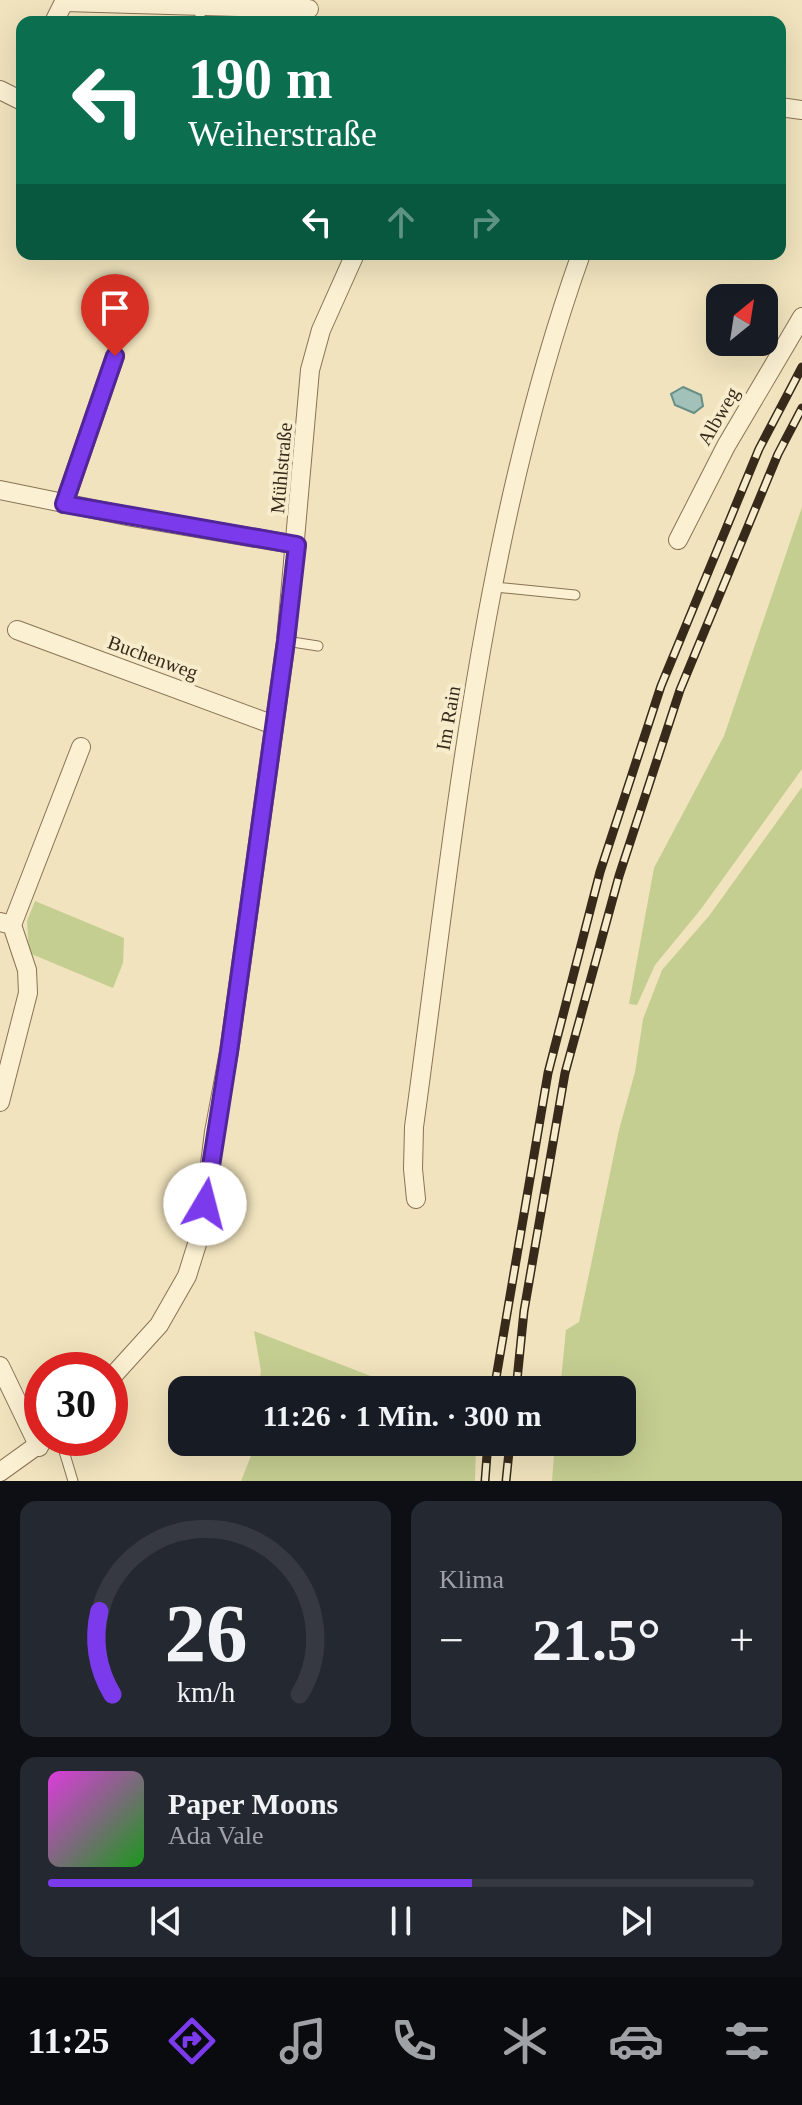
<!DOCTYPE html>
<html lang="de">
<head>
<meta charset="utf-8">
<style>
	:root { --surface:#171b24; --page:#242831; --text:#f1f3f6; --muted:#9ea1a6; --line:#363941; --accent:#7c3aed }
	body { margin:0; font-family:"Times New Roman",serif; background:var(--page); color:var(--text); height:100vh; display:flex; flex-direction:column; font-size:30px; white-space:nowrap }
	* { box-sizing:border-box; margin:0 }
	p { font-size:26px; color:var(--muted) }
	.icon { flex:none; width:44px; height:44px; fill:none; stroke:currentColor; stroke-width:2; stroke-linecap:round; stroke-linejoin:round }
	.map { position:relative; height:1481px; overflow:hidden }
	.sheet { display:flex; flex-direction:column; gap:20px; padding:20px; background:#0d0f14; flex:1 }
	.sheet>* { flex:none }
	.top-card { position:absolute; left:16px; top:16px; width:770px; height:244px; border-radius:16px; box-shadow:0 8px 32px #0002; background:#0b6e4f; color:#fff; overflow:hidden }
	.needle { width:52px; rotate:30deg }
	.buttons { position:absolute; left:706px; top:284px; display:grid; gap:16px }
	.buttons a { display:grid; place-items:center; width:72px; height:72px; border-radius:16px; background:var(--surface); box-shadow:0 8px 32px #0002; font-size:40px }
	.speed { position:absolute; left:24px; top:1352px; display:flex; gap:16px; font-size:40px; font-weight:700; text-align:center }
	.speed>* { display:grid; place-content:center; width:104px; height:104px; border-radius:50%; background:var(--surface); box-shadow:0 8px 32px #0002; line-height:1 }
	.speed .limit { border:12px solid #d22; background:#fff; color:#111 }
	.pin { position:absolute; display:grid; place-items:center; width:68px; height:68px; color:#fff; margin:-82px -34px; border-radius:50% 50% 50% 0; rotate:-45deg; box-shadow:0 0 8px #0007 }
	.pin .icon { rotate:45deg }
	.me { position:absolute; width:88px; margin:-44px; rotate:8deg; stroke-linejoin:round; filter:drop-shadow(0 0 6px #0008) }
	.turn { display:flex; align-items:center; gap:28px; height:168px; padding:0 40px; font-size:36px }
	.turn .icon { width:104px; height:104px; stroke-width:2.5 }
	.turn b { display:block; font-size:56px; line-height:68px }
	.lanes { display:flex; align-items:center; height:76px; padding:0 40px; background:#0003; justify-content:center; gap:40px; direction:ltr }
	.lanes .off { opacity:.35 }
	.big { font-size:60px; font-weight:600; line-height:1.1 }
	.sheet .card { flex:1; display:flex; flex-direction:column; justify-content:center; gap:12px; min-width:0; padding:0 28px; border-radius:16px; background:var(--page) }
	.sheet .dial { align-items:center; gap:0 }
	.dial svg { height:208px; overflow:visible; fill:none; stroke:var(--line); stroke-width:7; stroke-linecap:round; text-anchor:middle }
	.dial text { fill:var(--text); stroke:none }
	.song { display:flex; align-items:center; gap:24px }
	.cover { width:96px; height:96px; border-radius:12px; background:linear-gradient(135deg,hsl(300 70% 55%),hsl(120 70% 35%)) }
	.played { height:8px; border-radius:4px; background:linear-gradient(90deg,var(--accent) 60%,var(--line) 60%) }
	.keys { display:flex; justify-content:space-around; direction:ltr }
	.heat { display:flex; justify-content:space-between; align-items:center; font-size:44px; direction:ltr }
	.sheet .tiles { flex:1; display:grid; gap:20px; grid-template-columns:1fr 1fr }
	.card:last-child { grid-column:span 2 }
	.trip { position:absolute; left:168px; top:1376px; width:468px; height:80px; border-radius:16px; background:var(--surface); box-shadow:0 8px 32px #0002; font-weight:600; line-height:80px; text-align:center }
	.tabs { display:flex; height:128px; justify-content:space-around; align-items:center; background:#090b0e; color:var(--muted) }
	.tabs .icon { width:56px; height:56px }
	.tabs .active { color:var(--accent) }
	.tabs b { font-size:36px; color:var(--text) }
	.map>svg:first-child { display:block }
	.green { fill:#c5ce91 }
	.water { fill:#a1c1b9; stroke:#688f87; stroke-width:2 }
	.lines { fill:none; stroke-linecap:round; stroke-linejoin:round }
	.lane-casing { stroke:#897356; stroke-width:11 }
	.street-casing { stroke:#897356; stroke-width:20 }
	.lane { stroke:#fbf0d1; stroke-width:9 }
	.street { stroke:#fbf0d1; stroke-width:18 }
	.rail-casing { stroke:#372a1b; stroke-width:9 }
	.rail { stroke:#f7edcd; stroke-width:6; stroke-dasharray:18; stroke-linecap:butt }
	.route-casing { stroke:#51269a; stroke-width:20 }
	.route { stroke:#7c3aed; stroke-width:14 }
	.labels { text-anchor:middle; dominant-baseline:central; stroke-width:8; stroke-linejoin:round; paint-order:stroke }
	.street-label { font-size:20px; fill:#372a1b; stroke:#f7edcd }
</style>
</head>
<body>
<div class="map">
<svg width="802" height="1481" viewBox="0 0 802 1481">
	<rect width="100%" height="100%" fill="#f0e3bd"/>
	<g class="green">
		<path d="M802 507V769L701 909 655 965 637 1005 629 1004 654 868 724 736Z"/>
		<path d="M802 787V1481H552L555 1442H622V1390H560L566 1330 579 1322 619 1130 635 1072 643 1019 662 970 709 916Z"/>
		<path d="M35 901 124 938 123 963 113 988 29 953 27 921Z"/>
		<path d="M254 1331 407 1390H258L261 1371Z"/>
		<path d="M252 1442H476L475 1481H241L251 1456Z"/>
	</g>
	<path class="water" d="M683 387 701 395 703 406 694 413 675 405 671 394Z"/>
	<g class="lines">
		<g class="lane-casing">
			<g id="lane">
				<path d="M200 5V22"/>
				<path d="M495 587 575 595"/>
				<path d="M286 641 318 646"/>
				<path d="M60 1438 73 1481"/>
			</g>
		</g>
		<g class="street-casing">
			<g id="street">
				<path d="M54 22 64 2 309 9"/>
				<path d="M0 90 22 101"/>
				<path d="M780 107 802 110"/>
				<path d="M0 490 132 517 297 545"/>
				<path d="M64 504 115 356"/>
				<path d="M678 540 726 446 802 317"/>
				<path d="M17 630 274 725"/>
				<path d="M0 922 12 925 27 970 28 993 0 1102"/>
				<path d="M12 925 81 747"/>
				<path d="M416 1199 413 1169 414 1127C454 835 481 534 581 254"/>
				<path d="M0 1366 39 1447"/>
				<path d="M110 1379 159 1325 187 1276 202 1228 214 1132 229 1052 286 641 310 370 321 330 355 254"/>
				<path d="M0 1472 46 1439"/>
			</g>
		</g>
		<use href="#lane" class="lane"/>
		<use href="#street" class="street"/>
		<g class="rail-casing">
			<g id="rail">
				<path d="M494 1390 548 1073 600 872 661 686 759 449 802 367"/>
				<path d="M516 1390 524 1311 565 1073 619 876 680 690 778 454 802 408"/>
				<path d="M485 1481 488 1442"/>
				<path d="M506 1481 510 1442"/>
			</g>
		</g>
		<use href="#rail" class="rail"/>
	</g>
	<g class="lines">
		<g class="route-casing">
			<path id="route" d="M115 356 64 504 297 545 286 641 229 1052 205 1204"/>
		</g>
		<use href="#route" class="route"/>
	</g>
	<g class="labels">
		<g class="street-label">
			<text transform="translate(718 416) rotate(-60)">Albweg</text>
			<text transform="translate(281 468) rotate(-85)">Mühlstraße</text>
			<text transform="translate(153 657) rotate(20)">Buchenweg</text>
			<text transform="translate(448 718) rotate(-80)">Im Rain</text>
		</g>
	</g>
</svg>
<div class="buttons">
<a><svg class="needle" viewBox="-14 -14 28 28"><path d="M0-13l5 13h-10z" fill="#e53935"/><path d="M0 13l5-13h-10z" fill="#9ea1a6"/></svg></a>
</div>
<div class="speed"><div class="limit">30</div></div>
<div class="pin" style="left:115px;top:356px;background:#d93025"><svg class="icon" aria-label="arrive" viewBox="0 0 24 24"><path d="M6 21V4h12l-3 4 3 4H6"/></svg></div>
<svg class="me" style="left:205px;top:1204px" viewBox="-20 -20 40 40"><circle r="19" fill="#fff"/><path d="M0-13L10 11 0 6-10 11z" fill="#7c3aed"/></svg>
<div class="trip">11:26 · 1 Min. · 300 m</div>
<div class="top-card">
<div class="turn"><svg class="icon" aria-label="left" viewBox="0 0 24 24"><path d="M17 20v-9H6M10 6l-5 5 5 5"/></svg><div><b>190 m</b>Weiherstraße</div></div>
<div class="lanes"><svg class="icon" aria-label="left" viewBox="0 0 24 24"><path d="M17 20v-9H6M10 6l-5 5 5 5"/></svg><svg class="icon off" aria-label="ahead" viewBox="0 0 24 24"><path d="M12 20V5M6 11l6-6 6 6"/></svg><svg class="icon off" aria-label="right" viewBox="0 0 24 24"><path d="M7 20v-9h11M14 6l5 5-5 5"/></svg></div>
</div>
</div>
<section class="sheet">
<div class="tiles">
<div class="card dial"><svg viewBox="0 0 100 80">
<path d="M14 69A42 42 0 1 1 86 69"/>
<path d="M14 69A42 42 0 0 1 9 37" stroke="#7c3aed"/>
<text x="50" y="56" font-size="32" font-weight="700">26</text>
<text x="50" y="72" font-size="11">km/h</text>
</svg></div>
<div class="card"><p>Klima</p>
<div class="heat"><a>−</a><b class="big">21.5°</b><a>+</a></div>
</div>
<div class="card">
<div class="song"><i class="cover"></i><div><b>Paper Moons</b><p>Ada Vale</p></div></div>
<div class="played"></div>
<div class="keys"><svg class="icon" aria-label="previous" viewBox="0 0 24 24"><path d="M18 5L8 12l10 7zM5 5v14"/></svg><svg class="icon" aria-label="pause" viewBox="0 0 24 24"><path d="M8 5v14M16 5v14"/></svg><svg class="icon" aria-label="next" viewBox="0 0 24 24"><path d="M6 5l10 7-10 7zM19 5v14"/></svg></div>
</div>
</div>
</section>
<nav class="tabs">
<b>11:25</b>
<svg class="icon active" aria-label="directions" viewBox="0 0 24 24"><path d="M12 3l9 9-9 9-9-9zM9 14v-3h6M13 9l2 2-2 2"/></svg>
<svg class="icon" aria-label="music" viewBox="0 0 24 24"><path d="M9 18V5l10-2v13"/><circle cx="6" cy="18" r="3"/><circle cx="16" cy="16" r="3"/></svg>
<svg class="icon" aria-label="phone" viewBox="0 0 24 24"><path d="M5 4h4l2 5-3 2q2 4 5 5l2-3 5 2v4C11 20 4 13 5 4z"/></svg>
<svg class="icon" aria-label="climate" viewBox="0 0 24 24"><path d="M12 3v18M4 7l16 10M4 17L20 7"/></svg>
<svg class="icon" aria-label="car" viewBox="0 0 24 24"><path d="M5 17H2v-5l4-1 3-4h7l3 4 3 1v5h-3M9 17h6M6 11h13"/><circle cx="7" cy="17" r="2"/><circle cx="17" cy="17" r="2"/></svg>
<svg class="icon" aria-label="filters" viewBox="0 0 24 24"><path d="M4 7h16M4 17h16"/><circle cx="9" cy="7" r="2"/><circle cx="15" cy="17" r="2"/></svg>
</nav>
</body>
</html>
